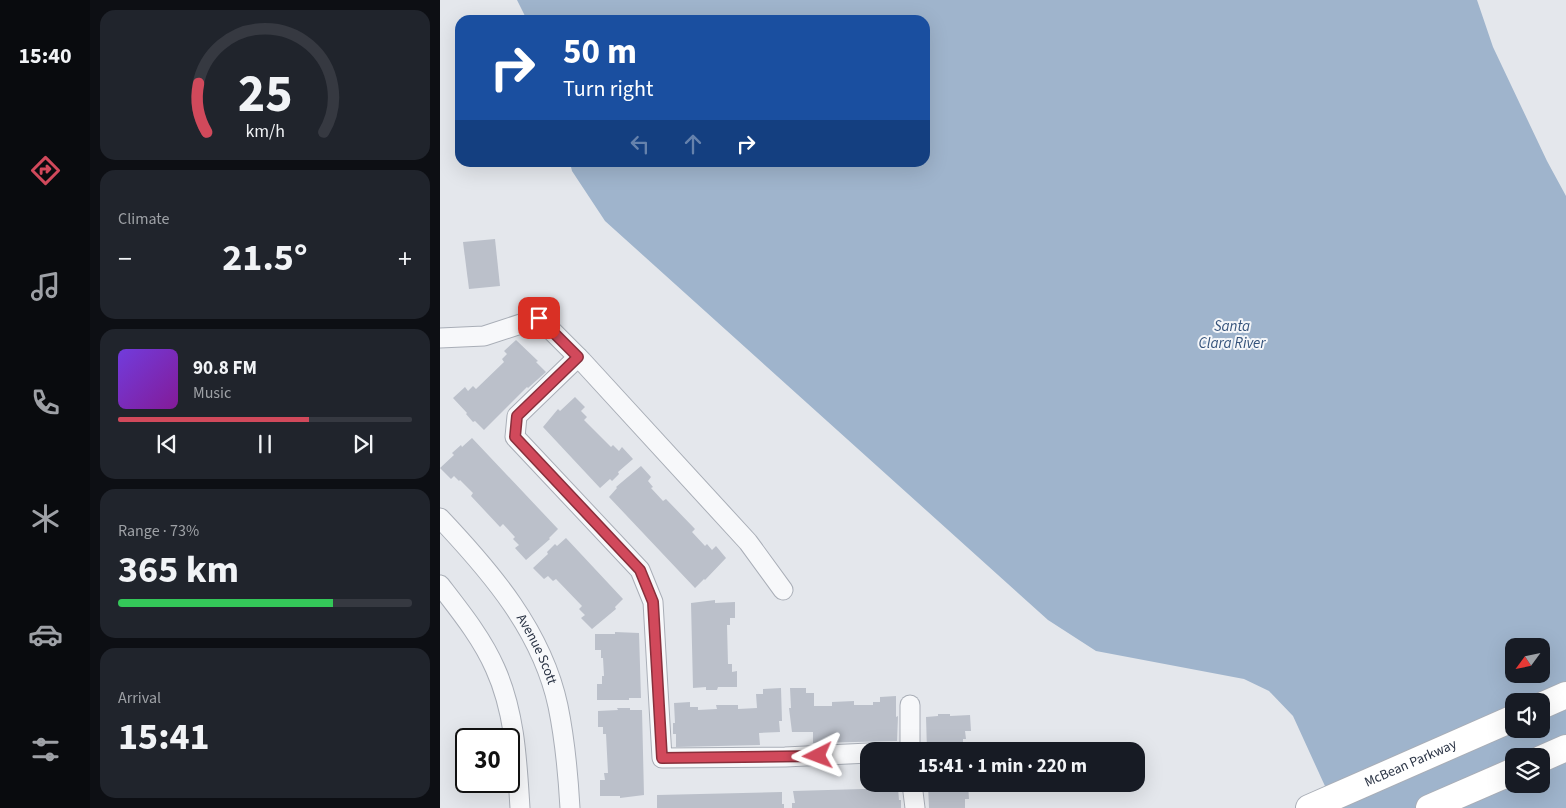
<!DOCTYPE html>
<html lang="en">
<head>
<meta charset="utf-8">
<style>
	:root { --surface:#171b24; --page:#20242c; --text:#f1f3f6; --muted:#9ea1a6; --line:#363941; --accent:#d1495b }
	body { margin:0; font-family:"Source Sans 3",sans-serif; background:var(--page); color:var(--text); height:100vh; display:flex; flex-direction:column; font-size:19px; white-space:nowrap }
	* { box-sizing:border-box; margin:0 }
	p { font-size:16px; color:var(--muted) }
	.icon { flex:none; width:28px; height:28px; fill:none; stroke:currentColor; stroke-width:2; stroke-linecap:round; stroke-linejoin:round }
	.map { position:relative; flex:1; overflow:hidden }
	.details { display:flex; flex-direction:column; gap:10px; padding:10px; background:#0d0f14; width:350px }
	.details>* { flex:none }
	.guide { position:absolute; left:15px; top:15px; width:475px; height:152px; border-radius:15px; box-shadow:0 5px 20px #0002; background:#1a4fa0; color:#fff; overflow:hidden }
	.needle { width:32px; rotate:237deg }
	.controls { position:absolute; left:1065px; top:638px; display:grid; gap:10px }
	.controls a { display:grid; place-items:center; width:45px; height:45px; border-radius:10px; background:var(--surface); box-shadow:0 5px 20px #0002; font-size:25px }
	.speed { position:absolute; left:15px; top:728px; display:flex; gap:10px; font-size:25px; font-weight:700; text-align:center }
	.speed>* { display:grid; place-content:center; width:65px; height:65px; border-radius:50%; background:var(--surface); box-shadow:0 5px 20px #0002; line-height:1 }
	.speed .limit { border:2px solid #111; border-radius:8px; background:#fff; color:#111 }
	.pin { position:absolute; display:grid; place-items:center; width:42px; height:42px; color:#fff; margin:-21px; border-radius:10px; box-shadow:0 2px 8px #0006 }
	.me { position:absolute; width:55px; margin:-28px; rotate:267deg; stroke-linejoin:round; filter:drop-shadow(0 0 4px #0008) }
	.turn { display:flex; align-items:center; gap:18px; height:105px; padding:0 25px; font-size:22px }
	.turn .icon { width:65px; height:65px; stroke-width:2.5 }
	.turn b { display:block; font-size:35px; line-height:42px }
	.lanes { display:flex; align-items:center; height:48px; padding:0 25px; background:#0003; justify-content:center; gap:25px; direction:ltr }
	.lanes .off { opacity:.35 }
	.big { font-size:38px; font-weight:700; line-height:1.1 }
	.details .widget { flex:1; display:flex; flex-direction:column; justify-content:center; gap:8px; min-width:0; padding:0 18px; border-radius:15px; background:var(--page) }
	.details .dial { align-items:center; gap:0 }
	.dial svg { height:130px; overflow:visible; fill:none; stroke:var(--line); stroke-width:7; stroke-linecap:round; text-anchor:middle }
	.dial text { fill:var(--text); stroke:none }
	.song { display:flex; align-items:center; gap:15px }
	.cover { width:60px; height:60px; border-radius:8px; background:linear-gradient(135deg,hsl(260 70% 55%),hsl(290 70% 35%)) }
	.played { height:5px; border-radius:2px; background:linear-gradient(90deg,var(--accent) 65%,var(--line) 65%) }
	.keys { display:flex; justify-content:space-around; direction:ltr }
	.heat { display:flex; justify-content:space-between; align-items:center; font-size:28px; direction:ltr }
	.charge { height:8px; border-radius:4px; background:linear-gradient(90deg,#34c759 73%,var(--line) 0) }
	.trip { position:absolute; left:420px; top:742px; width:285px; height:50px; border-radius:15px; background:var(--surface); box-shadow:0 5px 20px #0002; font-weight:700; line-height:50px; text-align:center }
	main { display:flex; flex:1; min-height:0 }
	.tab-bar { display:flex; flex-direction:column; width:90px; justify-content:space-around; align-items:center; background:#090b0e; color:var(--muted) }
	.tab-bar .icon { width:35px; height:35px }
	.tab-bar .current { color:var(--accent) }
	.tab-bar b { font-size:22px; color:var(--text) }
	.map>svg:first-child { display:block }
	.water { fill:#9fb4cc; fill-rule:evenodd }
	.building { fill:#bbc0ca }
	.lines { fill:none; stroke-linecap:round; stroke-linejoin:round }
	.minor-casing { stroke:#a9aeb7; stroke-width:21 }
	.secondary-casing { stroke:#a9aeb7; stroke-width:28 }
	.minor { stroke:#f7f8fa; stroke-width:19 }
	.secondary { stroke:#fff; stroke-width:26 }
	.route-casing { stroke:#882f3b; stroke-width:12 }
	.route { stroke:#d1495b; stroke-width:9 }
	.labels { text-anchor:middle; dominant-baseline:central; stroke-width:4; stroke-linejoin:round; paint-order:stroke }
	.street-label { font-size:14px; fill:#2b3445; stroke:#f4f6f9 }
	.water-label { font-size:15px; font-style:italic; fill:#34527a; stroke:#f4f6f9 }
</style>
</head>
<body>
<main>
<nav class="tab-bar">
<b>15:40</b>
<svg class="icon current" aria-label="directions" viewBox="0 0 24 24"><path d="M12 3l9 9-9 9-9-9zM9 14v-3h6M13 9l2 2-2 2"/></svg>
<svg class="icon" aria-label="music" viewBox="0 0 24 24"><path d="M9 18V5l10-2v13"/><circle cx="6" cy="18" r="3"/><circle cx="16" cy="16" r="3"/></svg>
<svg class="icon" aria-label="phone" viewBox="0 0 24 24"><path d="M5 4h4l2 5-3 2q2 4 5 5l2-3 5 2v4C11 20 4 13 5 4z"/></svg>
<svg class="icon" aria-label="climate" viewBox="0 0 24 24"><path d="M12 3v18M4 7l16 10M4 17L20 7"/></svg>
<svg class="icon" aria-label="car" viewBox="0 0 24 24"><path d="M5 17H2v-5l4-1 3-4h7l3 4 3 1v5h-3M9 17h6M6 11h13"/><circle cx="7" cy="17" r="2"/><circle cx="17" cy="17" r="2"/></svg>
<svg class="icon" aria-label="filters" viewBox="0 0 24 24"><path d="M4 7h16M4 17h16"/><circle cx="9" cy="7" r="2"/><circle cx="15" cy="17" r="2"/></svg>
</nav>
<section class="details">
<div class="widget dial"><svg viewBox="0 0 100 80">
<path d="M14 69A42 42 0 1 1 86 69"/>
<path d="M14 69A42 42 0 0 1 9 39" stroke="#d1495b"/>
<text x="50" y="56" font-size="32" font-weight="700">25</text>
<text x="50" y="72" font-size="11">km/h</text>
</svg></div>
<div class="widget"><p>Climate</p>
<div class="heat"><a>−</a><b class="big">21.5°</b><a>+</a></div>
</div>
<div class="widget">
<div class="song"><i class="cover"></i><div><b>90.8 FM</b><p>Music</p></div></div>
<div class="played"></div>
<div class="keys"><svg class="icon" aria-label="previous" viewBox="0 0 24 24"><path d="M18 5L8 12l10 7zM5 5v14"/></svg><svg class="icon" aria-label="pause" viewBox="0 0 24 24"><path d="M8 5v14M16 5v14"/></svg><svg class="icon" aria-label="next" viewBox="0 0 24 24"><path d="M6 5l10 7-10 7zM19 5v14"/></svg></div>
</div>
<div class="widget"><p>Range · 73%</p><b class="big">365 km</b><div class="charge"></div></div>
<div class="widget"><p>Arrival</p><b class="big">15:41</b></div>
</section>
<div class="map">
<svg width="1126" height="808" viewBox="0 0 1126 808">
	<rect width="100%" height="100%" fill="#e4e7ec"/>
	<path class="water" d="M77 0H1037L1053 47 1107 161 1126 196V808H895L853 716 829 691 804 679 656 651 608 620 165 221 132 171 130 163 485 162V20H87ZM1074 646H1101V674H1074ZM1074 701H1101V729H1074ZM1074 756H1101V784H1074Z"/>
	<g class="building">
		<path d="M55 239 60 286 29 289 23 242Z"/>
		<path d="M76 340 98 361 96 362 106 372 88 388 87 387 44 430 35 421 33 422 26 414 27 413 13 398 25 387 28 391 33 386 36 389 64 362 62 359 67 354 64 351Z"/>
		<path d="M135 397 145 407 141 411 147 417 144 420 171 447 173 445 179 451 182 447 193 459 178 472 179 474 172 481 170 479 160 488 103 427 118 409 120 411Z"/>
		<path d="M32 438 118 529 109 538 110 539 86 560 75 548 79 545 73 539 75 537 63 524 60 527 31 496 33 493 20 480 19 481 14 476 11 479 0 468 14 455 12 453 21 445 22 447Z"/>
		<path d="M201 466 211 477 208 481 213 487 211 488 223 501 226 499 255 529 252 532 265 546 267 544 272 550 276 546 286 558 265 580 264 579 255 588 169 497 177 488 176 487Z"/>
		<path d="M126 538 183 599 175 607 176 609 152 629 141 618 145 615 139 609 142 606 116 579 113 581 108 576 104 579 93 568 108 554 107 552 115 544 117 546Z"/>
		<path d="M275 600V603L295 602V618H290V625H287L288 664H292V672L297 671V687H278L277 690H266V687L253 688 251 603Z"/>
		<path d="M175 632 199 633 201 698H189V700H157V684H162V676H164L163 658H161V650H155V634H175Z"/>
		<path d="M341 688 342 721H339L340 732 319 733 320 745 236 747V734H233V723H235L234 703 250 702V707H258V710L277 709 276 705H298V709L317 708 316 694H323V689Z"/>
		<path d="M350 688H366V693H374V706H392V702L414 701V705H433V702H440V697L456 696V717L458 716 457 741 373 743V732H352L349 708H351Z"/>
		<path d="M177 708H190V710H202L204 795 180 798V796H160V780H165L164 773H168L166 734H163V727H158V711L178 710Z"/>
		<path d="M498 714H510V716L530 715 531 731H525L526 739H523V751H487L486 717 498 716Z"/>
		<path d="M488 784H528L529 799H525V808H489Z"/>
		<path d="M458 788 459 800H461V808H352V803H355L353 791Z"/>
		<path d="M342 792V804H344V808H217V795Z"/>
	</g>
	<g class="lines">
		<g class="minor-casing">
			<g id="minor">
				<path d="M0 338 44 336 99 318 142 361 308 542 343 590"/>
				<path d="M138 357 77 416 75 437 200 570 213 602 222 758 345 757 429 753"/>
				<path id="s1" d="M0 518C51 572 102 631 118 706 125 740 128 773 130 808"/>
				<path d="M0 585C20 611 42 638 55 668 75 712 77 761 80 808"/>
				<path d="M470 705V751"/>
				<path d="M472 784 475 808"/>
			</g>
		</g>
		<g class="secondary-casing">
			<g id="secondary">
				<path d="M1101 706 1126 695"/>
				<path d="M1101 759 1126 748"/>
				<path id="s2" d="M869 808 1074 718"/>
				<path d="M989 808 1074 771"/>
			</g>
		</g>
		<use href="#minor" class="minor"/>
		<use href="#secondary" class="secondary"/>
	</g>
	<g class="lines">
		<g class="route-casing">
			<path id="route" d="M99 318 138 357 77 416 75 437 200 570 213 602 222 758 378 756"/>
		</g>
		<use href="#route" class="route"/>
	</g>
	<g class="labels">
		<g class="street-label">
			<text stroke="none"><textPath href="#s1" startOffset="164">Avenue Scott</textPath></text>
			<text stroke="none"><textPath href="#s2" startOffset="111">McBean Parkway</textPath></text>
		</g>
		<g class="water-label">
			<text x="792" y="326">Santa<tspan x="792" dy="17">Clara River</tspan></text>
		</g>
	</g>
</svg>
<div class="controls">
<a><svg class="needle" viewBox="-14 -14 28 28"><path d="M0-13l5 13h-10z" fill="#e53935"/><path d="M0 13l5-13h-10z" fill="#9ea1a6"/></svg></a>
<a><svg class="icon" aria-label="sound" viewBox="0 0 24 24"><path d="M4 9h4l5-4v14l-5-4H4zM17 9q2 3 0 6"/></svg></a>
<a><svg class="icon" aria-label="layers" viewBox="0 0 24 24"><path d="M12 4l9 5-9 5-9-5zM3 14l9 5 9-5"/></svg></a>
</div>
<div class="speed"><div class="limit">30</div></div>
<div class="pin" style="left:99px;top:318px;background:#d93025"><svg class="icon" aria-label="arrive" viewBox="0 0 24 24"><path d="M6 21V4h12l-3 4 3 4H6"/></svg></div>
<svg class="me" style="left:378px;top:756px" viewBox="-20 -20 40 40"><path d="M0-17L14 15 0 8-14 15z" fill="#d1495b" stroke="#fff" stroke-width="4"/></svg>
<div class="trip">15:41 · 1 min · 220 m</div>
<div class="guide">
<div class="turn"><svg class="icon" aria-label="right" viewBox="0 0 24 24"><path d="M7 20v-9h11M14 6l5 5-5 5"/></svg><div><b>50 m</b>Turn right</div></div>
<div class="lanes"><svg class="icon off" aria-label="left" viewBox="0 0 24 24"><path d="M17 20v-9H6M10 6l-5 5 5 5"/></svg><svg class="icon off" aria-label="ahead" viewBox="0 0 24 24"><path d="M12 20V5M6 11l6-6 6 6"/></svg><svg class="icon" aria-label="right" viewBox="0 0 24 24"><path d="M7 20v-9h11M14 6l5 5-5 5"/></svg></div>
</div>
</div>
</main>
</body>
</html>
